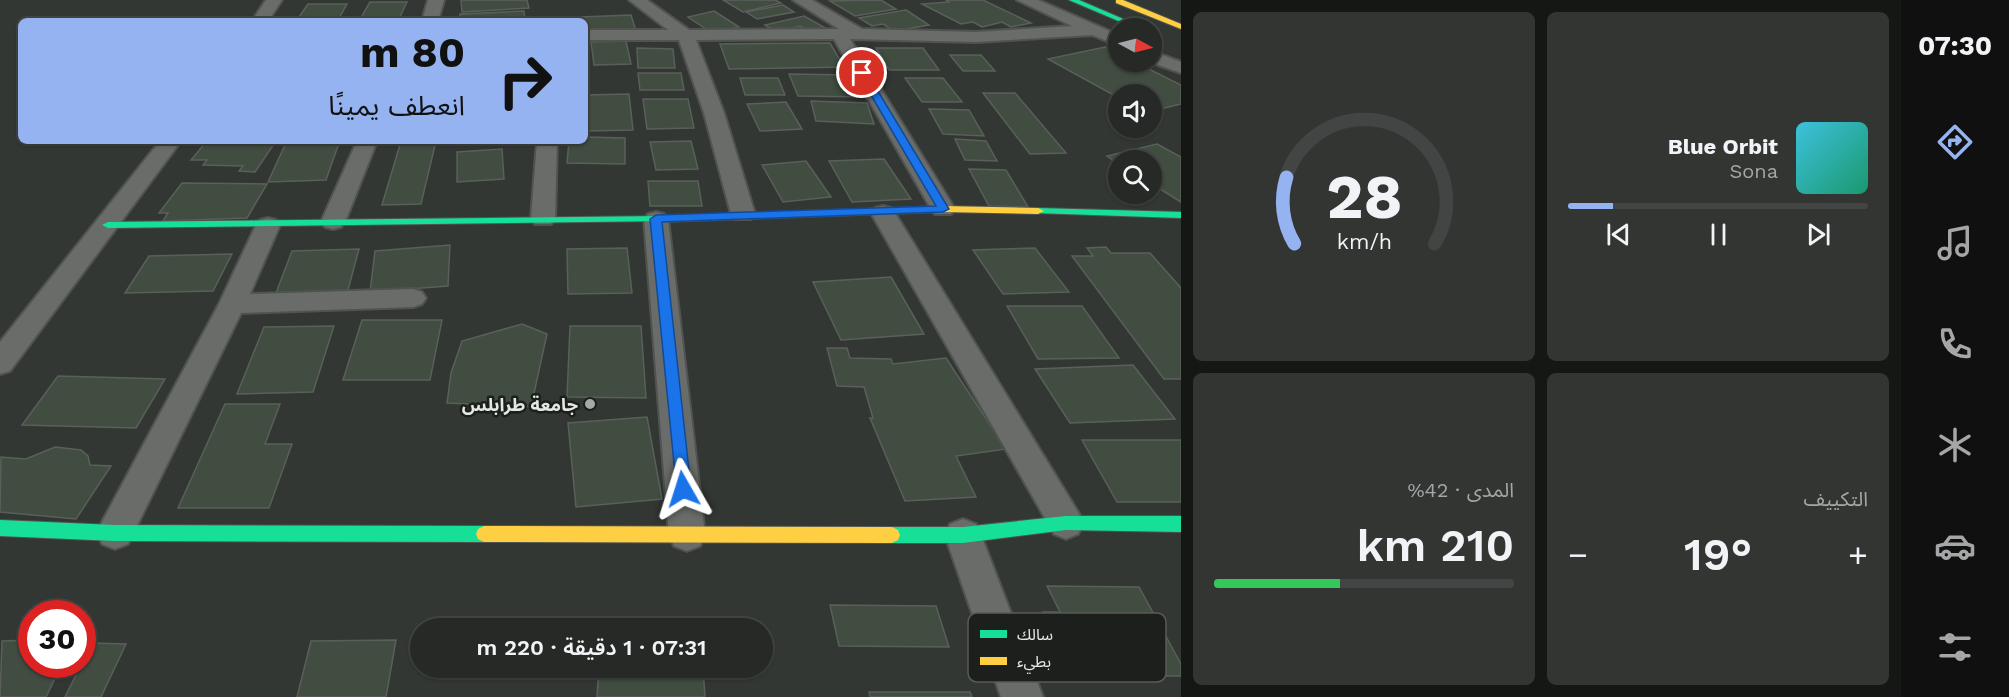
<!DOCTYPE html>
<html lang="ar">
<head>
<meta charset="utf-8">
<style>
	:root { --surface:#262926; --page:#323532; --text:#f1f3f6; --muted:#a4a6a7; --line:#424543; --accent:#95b2f1 }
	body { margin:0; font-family:"Work Sans","Noto Sans Arabic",sans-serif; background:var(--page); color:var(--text); direction:rtl; height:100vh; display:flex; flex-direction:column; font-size:22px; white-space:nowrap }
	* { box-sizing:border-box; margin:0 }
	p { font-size:20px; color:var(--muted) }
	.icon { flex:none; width:33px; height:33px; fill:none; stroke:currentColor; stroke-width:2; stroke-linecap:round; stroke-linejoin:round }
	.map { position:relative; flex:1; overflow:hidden; direction:ltr }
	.side { display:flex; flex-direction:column; gap:12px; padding:12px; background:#151715; width:720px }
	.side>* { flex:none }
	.banner { position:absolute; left:18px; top:18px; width:570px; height:126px; border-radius:9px; box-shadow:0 2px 4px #0004,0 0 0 2px var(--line); direction:rtl; background:#95b2f1; color:#111; overflow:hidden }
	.needle { width:39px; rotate:97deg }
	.buttons { position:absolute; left:1108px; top:18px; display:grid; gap:12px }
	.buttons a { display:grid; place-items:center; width:54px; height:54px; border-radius:50%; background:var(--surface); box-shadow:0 2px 4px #0004,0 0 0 2px var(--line); font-size:30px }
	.speed { position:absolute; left:18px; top:600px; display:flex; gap:12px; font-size:30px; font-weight:700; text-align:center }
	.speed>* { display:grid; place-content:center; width:78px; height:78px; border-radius:50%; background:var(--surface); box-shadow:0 2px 4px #0004,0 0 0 2px var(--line); line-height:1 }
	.speed .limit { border:9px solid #d22; background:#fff; color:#111 }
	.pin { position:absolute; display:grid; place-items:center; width:51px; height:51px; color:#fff; margin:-26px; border:3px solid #fff; border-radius:50%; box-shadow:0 2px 6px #0007 }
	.me { position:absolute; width:66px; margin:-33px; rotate:354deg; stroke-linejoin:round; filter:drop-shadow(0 0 4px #0008) }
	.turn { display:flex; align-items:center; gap:21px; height:126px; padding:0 24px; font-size:27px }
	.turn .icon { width:78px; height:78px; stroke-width:2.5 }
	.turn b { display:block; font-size:42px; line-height:51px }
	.big { font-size:45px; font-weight:600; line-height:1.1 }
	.side .tile { flex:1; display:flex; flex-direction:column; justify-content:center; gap:9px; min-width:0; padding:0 21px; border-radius:9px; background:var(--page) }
	.side .dial { align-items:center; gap:0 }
	.dial svg { height:156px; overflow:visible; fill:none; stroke:var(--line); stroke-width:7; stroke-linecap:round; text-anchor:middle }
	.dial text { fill:var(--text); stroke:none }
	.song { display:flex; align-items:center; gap:18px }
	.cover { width:72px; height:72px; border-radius:9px; background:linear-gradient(135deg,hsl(190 70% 55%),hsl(160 70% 35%)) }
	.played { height:6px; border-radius:3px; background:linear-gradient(90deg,var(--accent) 15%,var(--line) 15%) }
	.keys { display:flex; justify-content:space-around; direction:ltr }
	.heat { display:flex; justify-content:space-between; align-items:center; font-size:33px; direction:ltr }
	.charge { height:9px; border-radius:4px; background:linear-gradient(90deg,#34c759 42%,var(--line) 0) }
	.side .tiles { flex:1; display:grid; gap:12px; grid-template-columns:repeat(2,1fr) }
	.trip { position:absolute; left:410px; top:618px; width:363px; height:60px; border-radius:30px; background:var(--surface); box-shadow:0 2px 4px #0004,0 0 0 2px var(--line); font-weight:600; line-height:60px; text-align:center; direction:rtl }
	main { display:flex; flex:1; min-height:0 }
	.tabs { display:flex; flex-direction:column; width:108px; justify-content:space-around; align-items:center; background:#0f100f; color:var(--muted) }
	.tabs .icon { width:42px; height:42px }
	.tabs .current { color:var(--accent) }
	.tabs b { font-size:27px; color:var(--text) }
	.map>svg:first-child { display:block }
	.building { fill:#404d40; stroke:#5b5f5b; stroke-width:1.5 }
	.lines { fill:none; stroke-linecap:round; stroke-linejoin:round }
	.street-casing { stroke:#505350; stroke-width:4 }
	.fast-casing { stroke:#505350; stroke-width:2 }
	.slow-casing { stroke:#505350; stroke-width:2 }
	.street { fill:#696c69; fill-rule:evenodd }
	.fast { fill:#16e098; fill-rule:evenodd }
	.slow { fill:#ffcf43; fill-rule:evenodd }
	.route { fill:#1a73e8; stroke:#114b97; stroke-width:1.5 }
	.poi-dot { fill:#a5aaa5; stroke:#1c1f1b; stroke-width:2 }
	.labels { text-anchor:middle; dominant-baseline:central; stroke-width:5; stroke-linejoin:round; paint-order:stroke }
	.poi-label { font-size:18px; font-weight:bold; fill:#e3e8e3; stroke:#1c1f1b; text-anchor:end }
	.key { fill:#1c1f1b; stroke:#585b57; stroke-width:1.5 }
	.key-label { font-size:16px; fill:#e3e8e3 }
</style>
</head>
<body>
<main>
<nav class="tabs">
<b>07:30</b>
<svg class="icon current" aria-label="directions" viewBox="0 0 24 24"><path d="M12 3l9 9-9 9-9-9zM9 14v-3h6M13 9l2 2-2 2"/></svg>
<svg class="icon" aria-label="music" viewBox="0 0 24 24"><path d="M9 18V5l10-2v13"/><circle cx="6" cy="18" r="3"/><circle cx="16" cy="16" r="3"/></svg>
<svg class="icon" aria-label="phone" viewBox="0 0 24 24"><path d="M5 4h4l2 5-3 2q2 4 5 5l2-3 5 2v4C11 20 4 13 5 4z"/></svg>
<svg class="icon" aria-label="climate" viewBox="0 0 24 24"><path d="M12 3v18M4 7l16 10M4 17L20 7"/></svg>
<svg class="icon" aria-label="car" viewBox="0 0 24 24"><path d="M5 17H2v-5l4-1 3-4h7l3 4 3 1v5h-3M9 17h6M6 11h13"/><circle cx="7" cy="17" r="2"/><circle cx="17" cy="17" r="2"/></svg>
<svg class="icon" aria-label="filters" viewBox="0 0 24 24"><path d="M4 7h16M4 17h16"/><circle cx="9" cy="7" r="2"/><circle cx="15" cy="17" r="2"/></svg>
</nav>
<section class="side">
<div class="tiles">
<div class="tile">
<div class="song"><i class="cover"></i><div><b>Blue Orbit</b><p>Sona</p></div></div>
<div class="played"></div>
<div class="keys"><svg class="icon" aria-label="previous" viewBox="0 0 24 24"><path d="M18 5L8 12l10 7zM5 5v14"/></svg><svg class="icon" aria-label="pause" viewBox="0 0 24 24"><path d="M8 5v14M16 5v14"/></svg><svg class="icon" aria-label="next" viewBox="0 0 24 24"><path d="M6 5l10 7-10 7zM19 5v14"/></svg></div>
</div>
<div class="tile dial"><svg viewBox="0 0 100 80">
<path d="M14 69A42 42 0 1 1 86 69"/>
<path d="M14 69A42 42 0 0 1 10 35" stroke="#95b2f1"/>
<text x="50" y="56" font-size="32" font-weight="700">28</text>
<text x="50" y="72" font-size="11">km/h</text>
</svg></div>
<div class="tile"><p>التكييف</p>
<div class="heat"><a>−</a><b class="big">19°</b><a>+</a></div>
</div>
<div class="tile"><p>المدى · 42%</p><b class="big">210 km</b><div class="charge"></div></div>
</div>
</section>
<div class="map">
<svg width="1181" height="697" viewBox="0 0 1181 697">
	<rect width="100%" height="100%" fill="#333733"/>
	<g class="building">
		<path d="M461 0H527L529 8 462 12Z"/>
		<path d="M723 0H775L781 3 743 12Z"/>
		<path d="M881 0 896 9 855 16 830 1Z"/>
		<path d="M946 0H983L1031 23 1011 27 1002 22 982 27 973 22 961 24 922 4 949 2Z"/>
		<path d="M370 2H407L398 21H359Z"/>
		<path d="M308 4H347L338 20H297Z"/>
		<path d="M783 5 794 12 757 19 746 12Z"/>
		<path d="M906 10 929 25 894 31 883 24 872 26 859 18Z"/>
		<path d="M524 11 525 21H460V14Z"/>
		<path d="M714 11 739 27 712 33 688 17Z"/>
		<path d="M631 15 636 31 585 33V21H582L581 17Z"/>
		<path d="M804 16 827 29 812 33 800 26 777 32 765 25Z"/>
		<path d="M626 41 631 64 594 65 591 42Z"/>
		<path d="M830 43 844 67 729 69 720 44Z"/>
		<path d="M1105 47 1119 54V62H1135L1181 85V104L1152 111V94H1119V98L1048 59Z"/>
		<path d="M637 48 673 49 675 68H638Z"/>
		<path d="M876 48H923L939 70H889Z"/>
		<path d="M950 55H981L995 71H963Z"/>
		<path d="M638 73H681L684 90H640Z"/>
		<path d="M789 74 852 75 863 97 798 96Z"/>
		<path d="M740 78H778L785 95H745Z"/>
		<path d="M905 78H943L962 102H922Z"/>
		<path d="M983 93H1015L1066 153 1030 154Z"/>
		<path d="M629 94 633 130 585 131V95Z"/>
		<path d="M643 99H688L694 128 647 129Z"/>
		<path d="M811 101 867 103 874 124 816 121Z"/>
		<path d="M786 102 802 129 760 131 747 104Z"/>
		<path d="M929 109 969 110 984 136 943 134Z"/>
		<path d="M585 137 625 138V164L567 163 569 141H585Z"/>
		<path d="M955 139 986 141 997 161 965 160Z"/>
		<path d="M207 141H276L255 172 239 171 243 166 203 165 207 160H191Z"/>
		<path d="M401 141H436L421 204 382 205Z"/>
		<path d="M691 141 698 169 656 170 650 142Z"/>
		<path d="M339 143 326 180 268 182 285 145Z"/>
		<path d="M1157 144 1181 157V202L1152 184V160H1119V164L1107 156Z"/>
		<path d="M502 149 504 179 457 182V152Z"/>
		<path d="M884 159 911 199 852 202 829 161Z"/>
		<path d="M806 161 831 197 783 202 762 165Z"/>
		<path d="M969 169 1006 170 1028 207 989 206Z"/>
		<path d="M648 181H698L702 206H650Z"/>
		<path d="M182 183 267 184 247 218 163 221 168 213H159Z"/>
		<path d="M450 245 448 286 370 292 375 251Z"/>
		<path d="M1106 247 1111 253H1150L1181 288V379H1164L1072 256H1093L1087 248Z"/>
		<path d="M627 248 632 293 568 294 567 249Z"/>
		<path d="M1035 248 1069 292 1003 294 973 250Z"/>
		<path d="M359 249 348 290 276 293 292 251Z"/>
		<path d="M232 254 213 291 125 293 149 256Z"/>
		<path d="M891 277 924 334 841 340 813 282Z"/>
		<path d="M1007 306H1082L1119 358 1038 359Z"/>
		<path d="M362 320H442L430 380H343Z"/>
		<path d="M522 324 547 334 531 407 447 403 451 373 462 341Z"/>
		<path d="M334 326 313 392 237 394 264 327Z"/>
		<path d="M570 326H641L646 398 567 397Z"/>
		<path d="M827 348H847L850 358 891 359 893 364 946 358 1006 449 956 456 976 497 905 501 870 418H873L864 387 837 386Z"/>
		<path d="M1133 365 1175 419 1070 423 1035 369Z"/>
		<path d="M58 376 165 379 136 428 22 425Z"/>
		<path d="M225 404H280L265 444H292L269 508H178Z"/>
		<path d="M647 417 662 499 576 507 568 423Z"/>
		<path d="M1082 440H1181V502H1117Z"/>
		<path d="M55 447 81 450 88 456 90 465 111 466 76 519 0 512 1 457 26 459Z"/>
		<path d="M1047 586 1139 587 1181 664V676H1088L1086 670 1069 671 1043 612H1060Z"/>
		<path d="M830 605 936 606 949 647 839 646Z"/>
		<path d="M32 640V664H62L46 697H0L2 641Z"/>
		<path d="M396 640 386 697H297L311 641Z"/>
		<path d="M92 643 126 644 101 697H65Z"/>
		<path d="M599 668H703L705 697H597Z"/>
		<path d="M869 692H970L972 697H870Z"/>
	</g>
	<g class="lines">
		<g class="street-casing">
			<g id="street">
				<path d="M266 0H282L268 21H252Z"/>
				<path d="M428 0H444L438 21H422Z"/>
				<path d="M629 0H647L689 30 839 29 793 0H812L862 29 976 32 1072 26 1017 0H1038L1119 35V46L1092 35 976 42 850 39 955 209 951 214H935L931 209 834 39 696 40 724 113 755 214 751 219H735L731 214 704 113 679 40H585V30H668Z"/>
				<path d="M1152 51 1181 62V73L1150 62Z"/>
				<path d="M160 141H181L10 371 0 374V342Z"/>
				<path d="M357 141H377L345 222 341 227 333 229 325 227 321 222Z"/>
				<path d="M537 141H557L555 219 551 224H535L531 219Z"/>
				<path d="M883 206 891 208 895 213 1078 512 1084 523 1078 534 1066 539 1054 534 871 213 875 208Z"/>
				<path d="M656 212 664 214 668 219 705 535 700 546 687 551 674 546 669 535 644 219 648 214Z"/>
				<path d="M268 218 276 220 280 225 250 294 413 289 422 292 426 298 422 304 413 307 241 313 128 544 115 549 102 544 97 533 102 522 219 304 256 225 260 220Z"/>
				<path d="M963 519 976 524 981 535 1043 697H1001L945 535 950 524Z"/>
			</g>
		</g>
		<g class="fast-casing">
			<g id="fast">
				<path d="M1069 0H1079L1144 28H1135Z"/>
				<path d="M1038 208 1181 212V218L1034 213V209Z"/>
				<path d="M663 216 669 219 667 221 108 228 102 225 108 222Z"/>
				<path d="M1066 516H1181V532L1066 530 963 543H892L886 540 884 535 886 530 892 527H963Z"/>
				<path d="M0 520 115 525 484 526 490 529 492 534 490 539 484 542 115 541 0 536Z"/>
			</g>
		</g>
		<g class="slow-casing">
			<g id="slow">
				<path d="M1116 0H1123L1181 24V29L1116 3Z"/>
				<path d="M943 206 1038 208 1044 211 1038 214 943 212 663 222 657 219 663 216Z"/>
				<path d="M484 526 892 527 898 530 900 535 898 540 892 543 484 542 478 539 476 534 478 529Z"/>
			</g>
		</g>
		<use href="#street" class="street"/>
		<use href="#fast" class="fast"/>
		<use href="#slow" class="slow"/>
	</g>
	<path class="route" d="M862 70 867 73 949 209 943 212 662 222 691 489 688 494H677L650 219 656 215 936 206 858 73Z"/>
	<circle class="poi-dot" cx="590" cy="404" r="6"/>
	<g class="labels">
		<g class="poi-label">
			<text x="578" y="404">جامعة طرابلس</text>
		</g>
	</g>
	<rect x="968" y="613" width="198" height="69" rx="9" class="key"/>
	<rect x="980" y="630" width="27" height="8" fill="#16e098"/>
	<rect x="980" y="657" width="27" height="8" fill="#ffcf43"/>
	<g class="key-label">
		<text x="1017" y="640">سالك</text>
		<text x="1017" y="667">بطيء</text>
	</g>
</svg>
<div class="buttons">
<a><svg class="needle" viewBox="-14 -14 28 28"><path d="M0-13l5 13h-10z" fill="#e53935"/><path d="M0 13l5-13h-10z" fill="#a4a6a7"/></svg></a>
<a><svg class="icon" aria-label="sound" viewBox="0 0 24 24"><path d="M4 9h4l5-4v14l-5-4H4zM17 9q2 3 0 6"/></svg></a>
<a><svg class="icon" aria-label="search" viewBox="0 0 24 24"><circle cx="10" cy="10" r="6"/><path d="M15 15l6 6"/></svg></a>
</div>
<div class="speed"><div class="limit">30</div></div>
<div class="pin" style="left:862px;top:73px;background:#d93025"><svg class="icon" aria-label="arrive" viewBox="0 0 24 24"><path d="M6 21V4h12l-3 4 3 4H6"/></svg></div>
<svg class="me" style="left:683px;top:489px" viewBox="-20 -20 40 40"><path d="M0-17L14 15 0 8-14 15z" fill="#1a73e8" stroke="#fff" stroke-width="4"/></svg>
<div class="trip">07:31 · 1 دقيقة · 220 m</div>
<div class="banner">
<div class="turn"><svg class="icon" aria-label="right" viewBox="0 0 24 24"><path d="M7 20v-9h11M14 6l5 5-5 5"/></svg><div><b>80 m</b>انعطف يمينًا</div></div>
</div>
</div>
</main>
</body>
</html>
